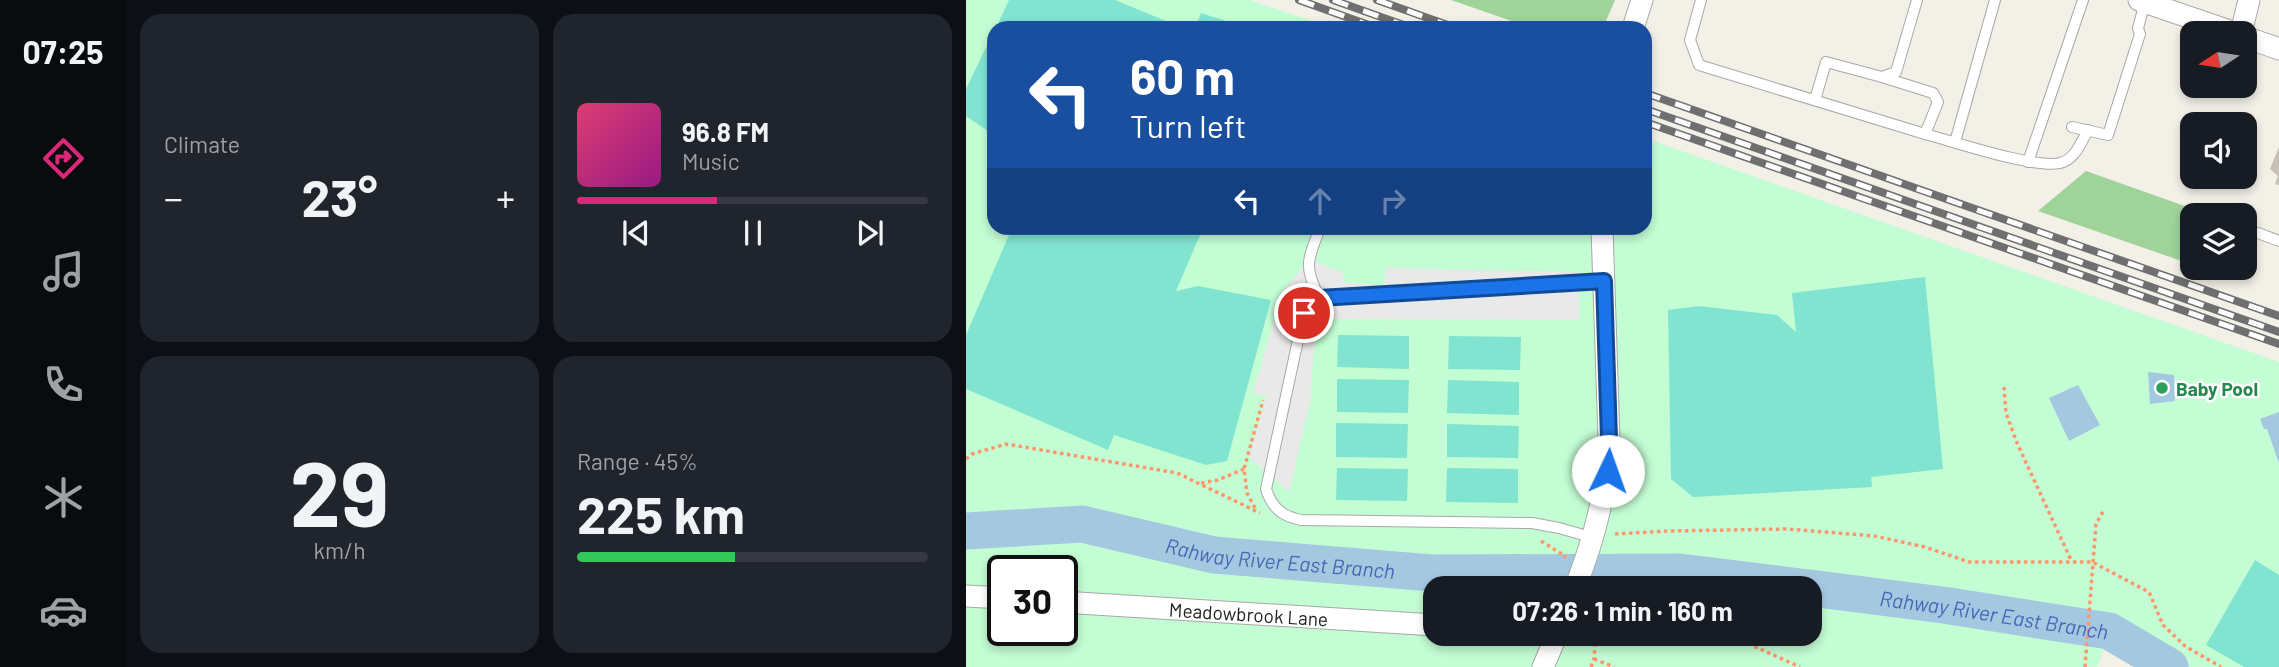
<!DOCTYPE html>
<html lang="en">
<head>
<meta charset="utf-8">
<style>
	:root { --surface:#171b24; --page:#20242c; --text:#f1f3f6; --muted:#9ea1a6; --line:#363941; --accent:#db2777 }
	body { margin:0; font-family:Barlow,sans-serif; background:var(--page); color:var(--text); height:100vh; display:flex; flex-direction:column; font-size:26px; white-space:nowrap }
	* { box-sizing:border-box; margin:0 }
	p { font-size:23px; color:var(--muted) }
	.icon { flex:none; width:38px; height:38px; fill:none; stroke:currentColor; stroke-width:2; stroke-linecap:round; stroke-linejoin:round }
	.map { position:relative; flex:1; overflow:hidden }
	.drawer { display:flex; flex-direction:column; gap:14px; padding:14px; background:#0d0f14; width:840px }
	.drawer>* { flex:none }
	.top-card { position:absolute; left:21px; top:21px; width:665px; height:214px; border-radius:21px; box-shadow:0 4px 10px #0003; background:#1a4fa0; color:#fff; overflow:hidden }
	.needle { width:46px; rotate:258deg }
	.tools { position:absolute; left:1214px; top:21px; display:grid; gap:14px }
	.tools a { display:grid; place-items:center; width:77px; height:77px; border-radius:14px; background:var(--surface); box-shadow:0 4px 10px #0003; font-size:35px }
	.speed { position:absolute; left:21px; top:555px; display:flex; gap:14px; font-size:35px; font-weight:700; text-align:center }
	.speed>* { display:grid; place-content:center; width:91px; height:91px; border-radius:50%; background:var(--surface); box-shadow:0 4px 10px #0003; line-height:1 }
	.speed .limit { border:4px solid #111; border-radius:10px; background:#fff; color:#111 }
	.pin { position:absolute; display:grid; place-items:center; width:60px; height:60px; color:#fff; margin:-30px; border:4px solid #fff; border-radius:50%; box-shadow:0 2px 7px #0007 }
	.me { position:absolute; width:77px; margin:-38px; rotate:3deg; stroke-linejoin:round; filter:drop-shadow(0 0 5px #0008) }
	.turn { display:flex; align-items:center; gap:24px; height:147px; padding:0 28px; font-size:32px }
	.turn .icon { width:91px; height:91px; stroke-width:2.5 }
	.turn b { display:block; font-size:49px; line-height:60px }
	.lanes { display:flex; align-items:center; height:66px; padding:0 28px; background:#0003; justify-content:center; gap:35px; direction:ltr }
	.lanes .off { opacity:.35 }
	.big { font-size:52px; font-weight:700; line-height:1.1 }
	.drawer .tile { flex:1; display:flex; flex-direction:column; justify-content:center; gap:10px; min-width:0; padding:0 24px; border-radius:21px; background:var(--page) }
	.drawer .dial { align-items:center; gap:0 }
	.dial b { font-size:91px; line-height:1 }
	.song { display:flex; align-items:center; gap:21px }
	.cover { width:84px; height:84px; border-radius:10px; background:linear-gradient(135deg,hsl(340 70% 55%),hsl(310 70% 35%)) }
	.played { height:7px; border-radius:4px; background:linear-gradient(90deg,var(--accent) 40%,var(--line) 40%) }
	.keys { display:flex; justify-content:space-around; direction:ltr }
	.heat { display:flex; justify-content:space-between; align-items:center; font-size:38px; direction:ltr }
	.charge { height:10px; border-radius:5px; background:linear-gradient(90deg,#34c759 45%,var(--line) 0) }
	.drawer .tiles { flex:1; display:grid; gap:14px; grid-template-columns:repeat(2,1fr) }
	.trip { position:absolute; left:457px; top:576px; width:399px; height:70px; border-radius:21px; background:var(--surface); box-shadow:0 4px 10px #0003; font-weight:700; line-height:70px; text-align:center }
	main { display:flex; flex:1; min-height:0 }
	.tabs { display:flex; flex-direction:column; width:126px; justify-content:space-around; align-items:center; background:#090b0e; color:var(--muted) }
	.tabs .icon { width:49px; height:49px }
	.tabs .current { color:var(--accent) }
	.tabs b { font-size:32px; color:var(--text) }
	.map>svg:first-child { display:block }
	.forest { fill:#9fd39a }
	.park { fill:#c3fdd3; fill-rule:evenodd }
	.pitch { fill:#81e4d1 }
	.parking { fill:#e9e9e9 }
	.water { fill:#a5c8e1 }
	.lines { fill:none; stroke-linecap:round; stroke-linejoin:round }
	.river { stroke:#a5c8e1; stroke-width:37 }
	.building { fill:#c7c0b6 }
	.lane-casing { stroke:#a8a8a8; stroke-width:12 }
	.street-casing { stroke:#a8a8a8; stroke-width:23 }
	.path { stroke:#ff966b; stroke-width:3.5; stroke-dasharray:3.5 3.5; stroke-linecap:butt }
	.lane { stroke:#fff; stroke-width:10 }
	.street { stroke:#fff; stroke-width:21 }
	.rail-casing { stroke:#6f6f6f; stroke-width:8 }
	.rail { stroke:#fff; stroke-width:5; stroke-dasharray:16; stroke-linecap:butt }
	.route-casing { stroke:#114b97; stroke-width:18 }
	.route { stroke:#1a73e8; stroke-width:12 }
	.leisure-dot { fill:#2e9e5b; stroke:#fff; stroke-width:2.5 }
	.labels { text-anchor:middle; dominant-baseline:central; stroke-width:5; stroke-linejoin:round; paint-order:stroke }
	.leisure-label { font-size:19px; font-weight:bold; fill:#27864d; stroke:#fff; text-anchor:start }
	.street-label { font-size:19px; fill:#212121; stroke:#fff }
	.water-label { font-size:21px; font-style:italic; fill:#4669b7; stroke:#fff }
</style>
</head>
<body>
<main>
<nav class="tabs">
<b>07:25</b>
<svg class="icon current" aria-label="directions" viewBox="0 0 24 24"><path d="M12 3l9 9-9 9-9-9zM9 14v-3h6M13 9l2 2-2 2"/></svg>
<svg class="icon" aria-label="music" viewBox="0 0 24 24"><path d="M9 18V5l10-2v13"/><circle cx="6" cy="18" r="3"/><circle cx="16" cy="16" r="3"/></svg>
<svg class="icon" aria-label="phone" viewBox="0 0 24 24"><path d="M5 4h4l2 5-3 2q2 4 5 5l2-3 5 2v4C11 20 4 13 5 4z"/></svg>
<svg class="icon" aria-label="climate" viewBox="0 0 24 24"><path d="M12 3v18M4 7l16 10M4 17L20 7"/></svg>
<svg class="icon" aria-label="car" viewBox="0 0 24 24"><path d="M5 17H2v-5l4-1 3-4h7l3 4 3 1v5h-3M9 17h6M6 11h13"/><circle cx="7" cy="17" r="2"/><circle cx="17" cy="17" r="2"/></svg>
</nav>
<section class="drawer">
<div class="tiles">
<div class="tile"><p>Climate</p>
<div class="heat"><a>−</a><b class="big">23°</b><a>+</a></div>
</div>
<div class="tile">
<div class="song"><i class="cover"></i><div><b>96.8 FM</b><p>Music</p></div></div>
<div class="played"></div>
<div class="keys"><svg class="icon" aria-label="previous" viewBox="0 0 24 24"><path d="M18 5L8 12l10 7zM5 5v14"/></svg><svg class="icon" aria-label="pause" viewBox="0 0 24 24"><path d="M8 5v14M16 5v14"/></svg><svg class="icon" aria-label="next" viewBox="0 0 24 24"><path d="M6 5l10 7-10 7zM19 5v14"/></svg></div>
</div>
<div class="tile dial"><b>29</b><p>km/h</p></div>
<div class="tile"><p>Range · 45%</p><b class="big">225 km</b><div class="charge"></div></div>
</div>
</section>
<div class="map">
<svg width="1313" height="667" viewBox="0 0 1313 667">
	<rect width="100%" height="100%" fill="#f2f0e7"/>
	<g class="forest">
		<path d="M485 0H649L637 28H566Z"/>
		<path d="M1120 171 1244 215H1227V265L1072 211Z"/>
	</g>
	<path class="park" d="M0 0H284L367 28H28V228H679V138L1313 362V667H1191L1140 644 1131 667H0ZM37 570H96V630H37ZM469 588H844V634H469Z"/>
	<g class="pitch">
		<path d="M43 0H149L217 28H30Z"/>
		<path d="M235 13 282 28H229Z"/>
		<path d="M28 31V135L0 116V89Z"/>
		<path d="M46 228H237L210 291 232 286 305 300 261 461 240 465 148 435 142 450 0 389V335Z"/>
		<path d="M959 277 977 469 905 477 906 487 727 497 705 479 702 310 733 306 811 315 830 332 826 293Z"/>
		<path d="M372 335 443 336V369L371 367Z"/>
		<path d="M483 336 555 337 554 370 482 369Z"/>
		<path d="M371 379 443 380 442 413 371 412Z"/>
		<path d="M482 380 553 382V415L481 413Z"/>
		<path d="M370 423 442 424 441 458 370 457Z"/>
		<path d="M481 424 553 426 552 458 481 457Z"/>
		<path d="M371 468 442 469 441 501 370 500Z"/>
		<path d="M481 468 552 469V503L480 502Z"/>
		<path d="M1289 560 1313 575V667H1278L1240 645Z"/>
	</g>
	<path class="parking" d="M343 259 376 272 379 283 418 285 420 268 613 272V320L350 319 344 402 323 492 283 457 300 396 287 393 316 293Z"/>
	<g class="water">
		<path d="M1182 372 1208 375 1209 401 1184 404Z"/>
		<path d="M1112 385 1134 425 1103 441 1083 398Z"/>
		<path d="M1313 412V463L1301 429H1298L1294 419Z"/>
	</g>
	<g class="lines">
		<g class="river">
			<path id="s1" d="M0 531 116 524 248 555 466 573 714 572 842 588"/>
			<path id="s2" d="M844 588 977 605 1143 631 1204 667"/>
		</g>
	</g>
	<path class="building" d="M1313 147V185L1309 184 1312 176 1304 169Z"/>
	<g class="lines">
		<g class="lane-casing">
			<g id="lane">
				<path d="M735 0 724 40 733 65 959 134 972 102 967 93 916 77 930 72 951 0"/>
				<path d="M849 100 860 62 916 77"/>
				<path d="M1106 127 1142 135 1174 34 1172 28 1179 2"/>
				<path d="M959 134C989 142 1069 169 1094 163 1109 160 1115 142 1122 130"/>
				<path d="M989 142 1029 0"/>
				<path d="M1062 162 1117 0"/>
				<path d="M1292 233 1313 241"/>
				<path d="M353 297C337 265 342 260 354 228"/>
				<path d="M628 538 593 528 566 523 335 520C316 516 306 508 300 489L338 312 353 297 638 281"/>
			</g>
		</g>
		<g class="street-casing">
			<g id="street">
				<path d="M1173 0 1269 33"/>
				<path d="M667 28 676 0"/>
				<path d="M1275 33 1283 0"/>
				<path d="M1279 37 1313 49"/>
				<path d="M609 588C629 537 640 494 643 439L636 228"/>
				<path d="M0 596 37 598"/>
				<path id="s3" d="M96 602 469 625"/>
				<path d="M577 667 591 634"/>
			</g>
		</g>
		<g class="path">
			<path d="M1038 387 1040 413 1051 443 1105 560"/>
			<path d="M0 459 6 454 40 444 211 473 294 513"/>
			<path d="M235 483 252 480 278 469"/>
			<path d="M289 508 281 493 278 469 297 400"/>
			<path d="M649 534 701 531 822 529 908 536 959 547 1003 562H1126L1183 592 1197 625 1219 646 1255 667"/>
			<path d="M575 541 599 556 598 558"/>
			<path d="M741 634 783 644 834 667"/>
			<path d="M628 659 648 667"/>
			<path d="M625 667 628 659 630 634"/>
			<path d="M1119 667 1130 524 1138 510"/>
		</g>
		<use href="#lane" class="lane"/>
		<use href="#street" class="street"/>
		<g class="rail-casing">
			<g id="rail">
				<path d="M333 0 411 28"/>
				<path d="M367 0 446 28"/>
				<path d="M411 0 490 28"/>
				<path d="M679 93 1313 316"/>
				<path d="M679 109 1313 332"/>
				<path d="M679 122 1313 344"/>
			</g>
		</g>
		<use href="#rail" class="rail"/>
	</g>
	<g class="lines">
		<g class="route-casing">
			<path id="route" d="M338 313 353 298 638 281 643 439 642 471"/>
		</g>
		<use href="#route" class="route"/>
	</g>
	<circle class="leisure-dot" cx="1196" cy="388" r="7"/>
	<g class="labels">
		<g class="leisure-label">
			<text x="1210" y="388">Baby Pool</text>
		</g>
		<g class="street-label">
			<text stroke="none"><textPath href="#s3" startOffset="187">Meadowbrook Lane</textPath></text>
		</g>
		<g class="water-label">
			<text stroke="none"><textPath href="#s1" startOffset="318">Rahway River East Branch</textPath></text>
			<text stroke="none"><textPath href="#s2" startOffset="186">Rahway River East Branch</textPath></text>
		</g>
	</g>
</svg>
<div class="tools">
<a><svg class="needle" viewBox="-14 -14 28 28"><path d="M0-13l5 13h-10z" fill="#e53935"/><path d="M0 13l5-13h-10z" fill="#9ea1a6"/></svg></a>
<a><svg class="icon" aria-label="sound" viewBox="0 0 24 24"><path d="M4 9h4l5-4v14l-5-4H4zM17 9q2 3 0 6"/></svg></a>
<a><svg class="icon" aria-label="layers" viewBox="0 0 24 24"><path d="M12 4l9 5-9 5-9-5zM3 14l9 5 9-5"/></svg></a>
</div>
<div class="speed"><div class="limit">30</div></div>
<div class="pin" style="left:338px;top:313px;background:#d93025"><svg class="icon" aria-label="arrive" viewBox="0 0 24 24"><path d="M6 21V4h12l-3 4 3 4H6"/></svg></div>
<svg class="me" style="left:642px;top:471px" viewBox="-20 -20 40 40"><circle r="19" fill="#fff"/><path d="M0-13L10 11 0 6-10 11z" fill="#1a73e8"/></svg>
<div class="trip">07:26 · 1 min · 160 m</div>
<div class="top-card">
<div class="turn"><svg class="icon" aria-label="left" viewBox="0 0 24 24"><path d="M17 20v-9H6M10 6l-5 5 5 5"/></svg><div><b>60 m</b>Turn left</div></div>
<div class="lanes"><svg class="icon" aria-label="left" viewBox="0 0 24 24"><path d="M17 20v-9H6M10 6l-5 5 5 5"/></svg><svg class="icon off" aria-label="ahead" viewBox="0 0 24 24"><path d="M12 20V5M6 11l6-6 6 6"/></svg><svg class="icon off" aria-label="right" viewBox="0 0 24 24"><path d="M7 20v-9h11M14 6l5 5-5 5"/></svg></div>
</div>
</div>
</main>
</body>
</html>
